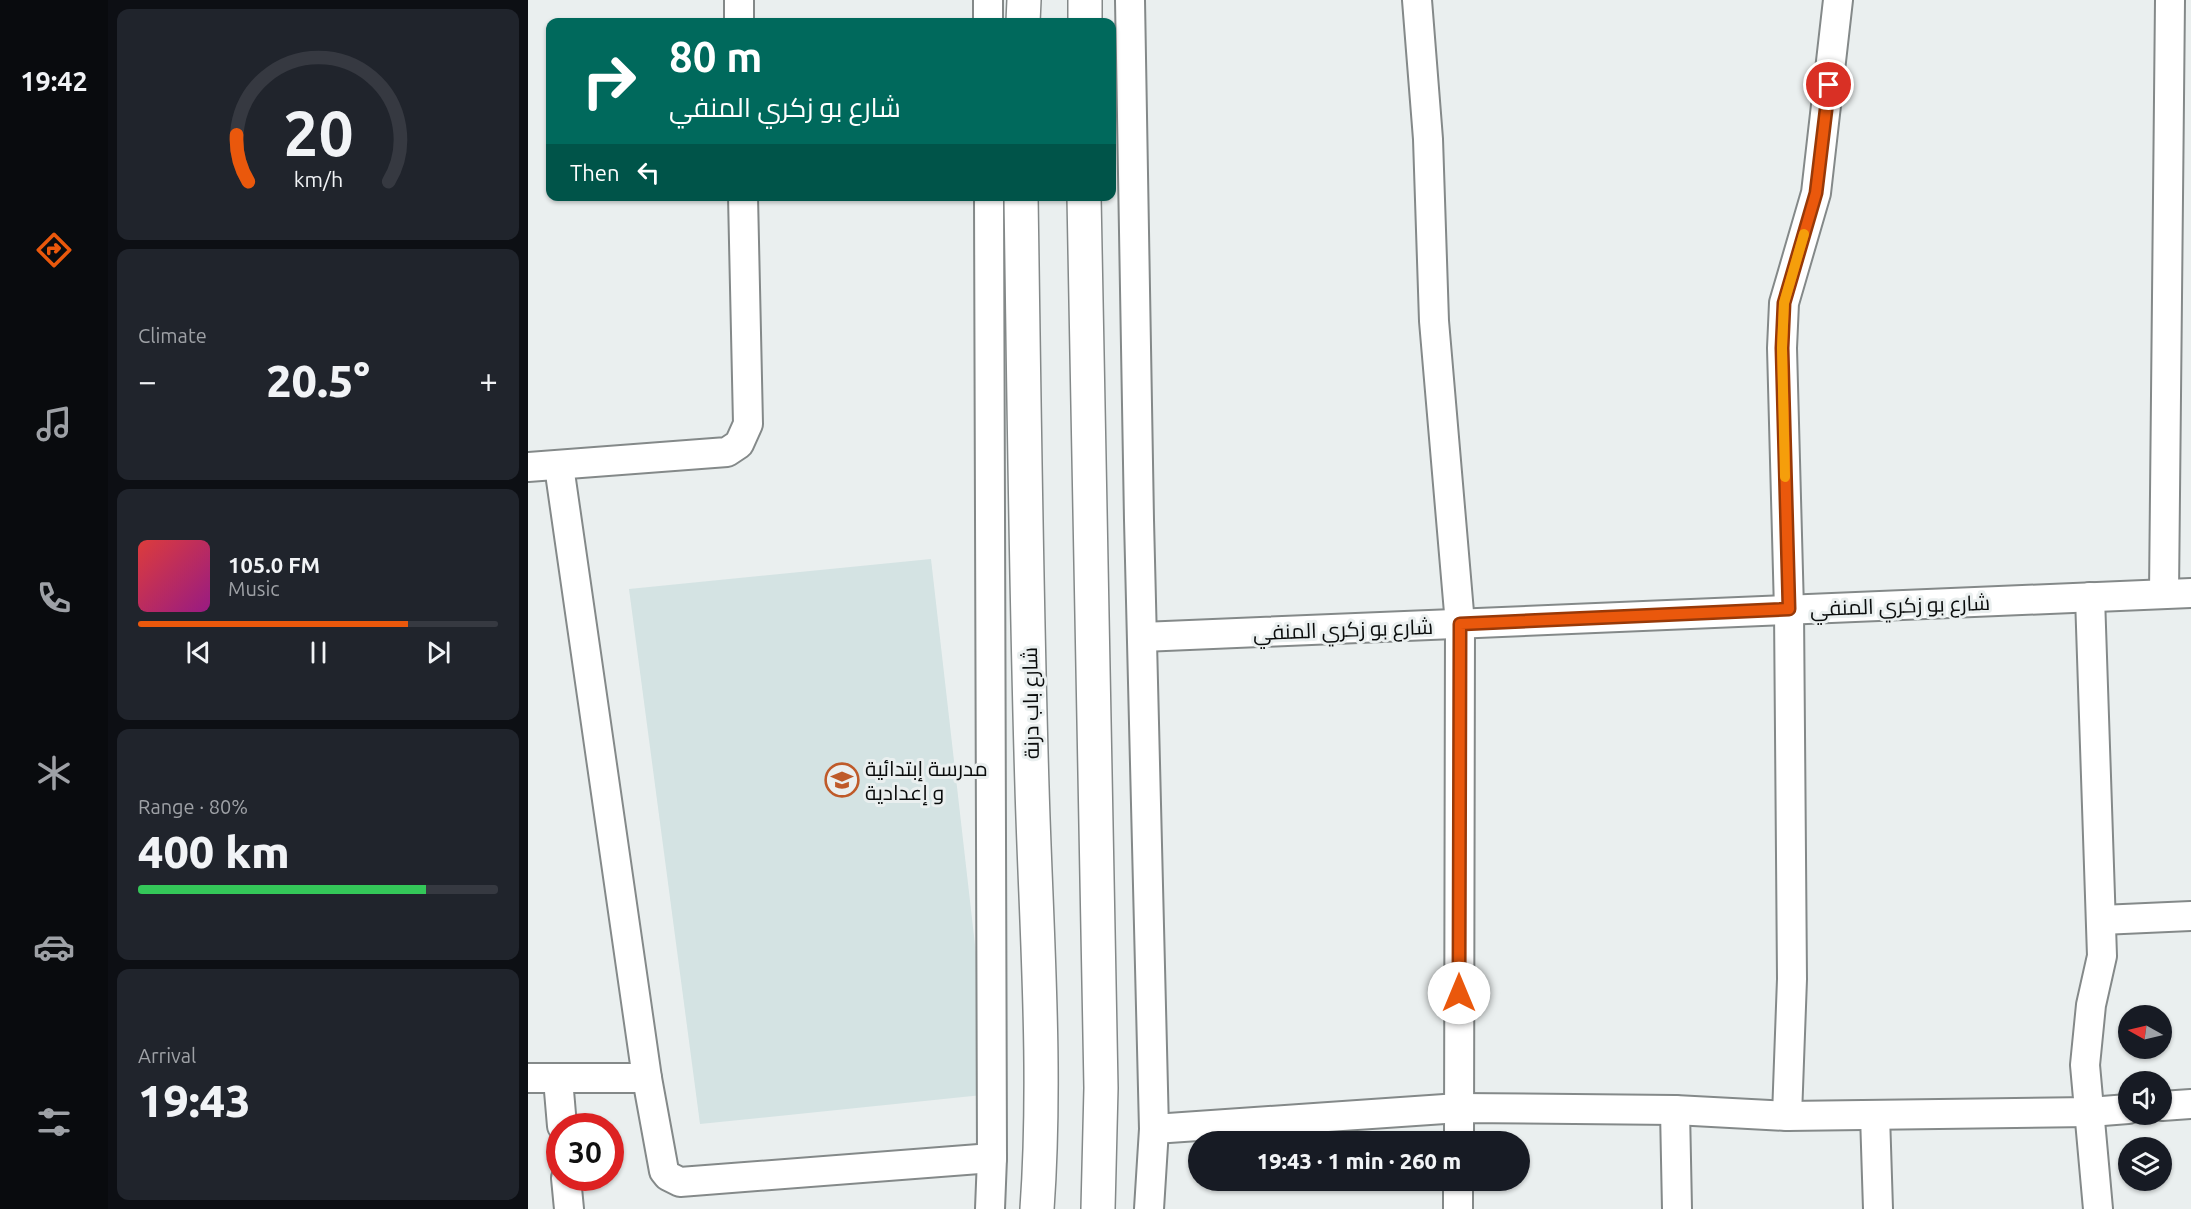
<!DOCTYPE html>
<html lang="en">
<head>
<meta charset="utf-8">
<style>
	:root { --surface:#171b24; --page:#20242c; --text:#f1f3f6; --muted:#9ea1a6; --line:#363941; --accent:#ea580c }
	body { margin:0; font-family:Ubuntu,Cairo,sans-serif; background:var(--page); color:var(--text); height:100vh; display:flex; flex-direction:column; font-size:22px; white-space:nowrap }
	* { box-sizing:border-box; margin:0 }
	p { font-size:20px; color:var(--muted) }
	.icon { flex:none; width:33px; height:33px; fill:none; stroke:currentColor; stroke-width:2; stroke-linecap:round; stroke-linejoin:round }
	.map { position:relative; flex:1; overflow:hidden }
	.drawer { display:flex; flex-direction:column; gap:9px; padding:9px; background:#0d0f14; width:420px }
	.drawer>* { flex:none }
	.banner { position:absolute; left:18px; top:18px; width:570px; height:183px; border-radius:12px; box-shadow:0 2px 4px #0004; background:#00695c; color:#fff; overflow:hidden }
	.needle { width:39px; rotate:278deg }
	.controls { position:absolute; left:1590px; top:1005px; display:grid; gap:12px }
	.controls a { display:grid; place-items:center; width:54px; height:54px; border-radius:50%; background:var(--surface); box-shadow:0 2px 4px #0004; font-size:30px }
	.speed { position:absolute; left:18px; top:1113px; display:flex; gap:12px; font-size:30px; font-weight:700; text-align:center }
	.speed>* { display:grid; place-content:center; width:78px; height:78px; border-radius:50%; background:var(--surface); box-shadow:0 2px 4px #0004; line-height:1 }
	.speed .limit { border:9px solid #d22; background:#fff; color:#111 }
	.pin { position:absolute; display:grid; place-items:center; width:51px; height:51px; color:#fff; margin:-26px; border:3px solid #fff; border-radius:50%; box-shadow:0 2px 6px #0007 }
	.me { position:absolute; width:66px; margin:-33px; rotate:0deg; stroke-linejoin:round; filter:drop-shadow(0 0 4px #0008) }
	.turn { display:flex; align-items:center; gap:21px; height:126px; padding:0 24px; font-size:27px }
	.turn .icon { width:78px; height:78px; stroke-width:2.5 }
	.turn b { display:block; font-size:42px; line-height:51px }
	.then { display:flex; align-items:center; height:57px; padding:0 24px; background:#0003; gap:12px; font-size:22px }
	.big { font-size:45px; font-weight:800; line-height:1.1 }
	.drawer .card { flex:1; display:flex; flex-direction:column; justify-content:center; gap:9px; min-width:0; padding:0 21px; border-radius:12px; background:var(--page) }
	.drawer .dial { align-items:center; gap:0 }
	.dial svg { height:156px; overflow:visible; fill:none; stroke:var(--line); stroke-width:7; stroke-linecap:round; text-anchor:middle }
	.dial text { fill:var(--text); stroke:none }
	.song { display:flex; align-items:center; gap:18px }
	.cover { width:72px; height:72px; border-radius:9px; background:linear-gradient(135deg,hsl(0 70% 55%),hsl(310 70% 35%)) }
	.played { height:6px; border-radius:3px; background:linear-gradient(90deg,var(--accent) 75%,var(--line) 75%) }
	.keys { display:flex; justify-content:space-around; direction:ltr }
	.heat { display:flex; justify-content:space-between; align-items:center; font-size:33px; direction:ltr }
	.charge { height:9px; border-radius:4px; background:linear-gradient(90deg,#34c759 80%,var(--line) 0) }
	.trip { position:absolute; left:660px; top:1131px; width:342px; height:60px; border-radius:30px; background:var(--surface); box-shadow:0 2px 4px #0004; font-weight:800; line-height:60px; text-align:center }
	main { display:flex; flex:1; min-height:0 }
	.dock { display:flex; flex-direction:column; width:108px; justify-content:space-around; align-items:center; background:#090b0e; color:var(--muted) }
	.dock .icon { width:42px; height:42px }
	.dock .active { color:var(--accent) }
	.dock b { font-size:27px; color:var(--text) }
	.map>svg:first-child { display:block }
	.built { fill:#d4e3e3 }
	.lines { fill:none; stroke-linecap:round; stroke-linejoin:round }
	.street-casing { stroke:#848989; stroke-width:32 }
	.secondary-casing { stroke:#848989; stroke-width:36 }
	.street { stroke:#fff; stroke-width:28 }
	.secondary { stroke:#fff; stroke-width:33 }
	.route-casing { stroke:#983908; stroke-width:15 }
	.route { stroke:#ea580c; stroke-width:10 }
	.slow { stroke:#f59e0b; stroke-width:10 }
	.labels { text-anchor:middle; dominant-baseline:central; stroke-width:6; stroke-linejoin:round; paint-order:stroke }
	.street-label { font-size:21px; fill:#0a0c0c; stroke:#eaefef }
	.poi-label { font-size:21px; fill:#0a0c0c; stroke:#eaefef; text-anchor:start }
</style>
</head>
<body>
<main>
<nav class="dock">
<b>19:42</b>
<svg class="icon active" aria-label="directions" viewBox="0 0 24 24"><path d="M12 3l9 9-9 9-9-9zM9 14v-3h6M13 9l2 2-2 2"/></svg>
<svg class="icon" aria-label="music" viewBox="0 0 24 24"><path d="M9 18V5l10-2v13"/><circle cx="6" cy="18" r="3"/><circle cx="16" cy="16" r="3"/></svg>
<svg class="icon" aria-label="phone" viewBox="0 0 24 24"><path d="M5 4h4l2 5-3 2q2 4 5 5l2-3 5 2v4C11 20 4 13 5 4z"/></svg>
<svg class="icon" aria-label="climate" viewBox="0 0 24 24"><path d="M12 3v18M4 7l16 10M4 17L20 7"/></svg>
<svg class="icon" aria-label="car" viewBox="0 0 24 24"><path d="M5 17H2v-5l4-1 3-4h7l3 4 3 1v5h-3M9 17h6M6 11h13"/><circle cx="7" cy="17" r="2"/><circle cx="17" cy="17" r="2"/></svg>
<svg class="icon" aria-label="filters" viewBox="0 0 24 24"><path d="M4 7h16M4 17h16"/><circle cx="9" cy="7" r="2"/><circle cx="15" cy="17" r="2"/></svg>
</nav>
<section class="drawer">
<div class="card dial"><svg viewBox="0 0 100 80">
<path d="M14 69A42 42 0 1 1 86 69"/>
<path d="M14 69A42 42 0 0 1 8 45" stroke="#ea580c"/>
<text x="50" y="56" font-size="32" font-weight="700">20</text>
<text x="50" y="72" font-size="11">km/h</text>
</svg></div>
<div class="card"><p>Climate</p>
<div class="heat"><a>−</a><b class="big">20.5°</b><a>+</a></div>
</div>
<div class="card">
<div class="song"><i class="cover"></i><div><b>105.0 FM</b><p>Music</p></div></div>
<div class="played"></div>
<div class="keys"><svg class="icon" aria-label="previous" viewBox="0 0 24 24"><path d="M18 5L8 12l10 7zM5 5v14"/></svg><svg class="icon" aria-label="pause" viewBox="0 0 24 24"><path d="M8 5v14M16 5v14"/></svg><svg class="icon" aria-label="next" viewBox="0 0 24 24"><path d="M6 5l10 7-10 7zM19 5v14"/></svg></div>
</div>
<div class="card"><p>Range · 80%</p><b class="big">400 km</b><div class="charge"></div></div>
<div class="card"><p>Arrival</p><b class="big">19:43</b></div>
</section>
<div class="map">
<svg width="1663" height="1209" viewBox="0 0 1663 1209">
	<rect width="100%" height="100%" fill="#eaefef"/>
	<path class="built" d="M403 559 464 1094 172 1124 101 589Z"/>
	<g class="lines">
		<g class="street-casing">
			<g id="street">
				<path d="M211 0V22"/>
				<path d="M460 0V22"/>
				<path d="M602 0 611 520 626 1129 621 1209"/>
				<path d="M889 0 900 139 906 321 932 624 931 1142"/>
				<path d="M461 196 464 1158 462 1209"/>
				<path d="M31 466 119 1078"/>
				<path d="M0 467 199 452 211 444 220 424 215 196"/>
				<path d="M1636 594 1642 0"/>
				<path d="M1562 597 1574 956 1563 1005 1557 1065 1570 1209"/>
				<path d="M614 637 1663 593"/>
				<path d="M1573 920 1663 916"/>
				<path d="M0 1078H119L136 1171 140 1176 152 1182 464 1158"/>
				<path d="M30 1079 34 1126"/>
				<path d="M1634 1106 1663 1104"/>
				<path d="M1147 1110 1149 1209"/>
				<path d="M1347 1115 1350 1209"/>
				<path d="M1259 1116 1264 979 1261 610 1254 348 1256 303 1288 193 1310 0"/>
				<path d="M626 1129 931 1108 1147 1110 1259 1116 1562 1112 1600 1109"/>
				<path d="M38 1178 41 1209"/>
				<path d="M930 1209V1180"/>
			</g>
		</g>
		<g class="secondary-casing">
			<g id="secondary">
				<path d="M495 22 496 0"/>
				<path d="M557 22V0"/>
				<path d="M493 196C496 393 498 590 504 787 508 927 519 1069 509 1209"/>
				<path d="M556 196 573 1088 570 1209"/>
			</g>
		</g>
		<use href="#street" class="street"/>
		<use href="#secondary" class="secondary"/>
	</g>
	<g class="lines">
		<g class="route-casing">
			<path id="route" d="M931 993 932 624 1261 609 1254 348 1256 303 1288 193 1301 85"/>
		</g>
		<use href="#route" class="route"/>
		<path class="slow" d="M1257 477 1254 348 1256 303 1276 234"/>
	</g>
	<defs>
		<g id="school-ring" transform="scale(1.725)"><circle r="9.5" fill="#eaefef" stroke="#bf5a29" stroke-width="1.5"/><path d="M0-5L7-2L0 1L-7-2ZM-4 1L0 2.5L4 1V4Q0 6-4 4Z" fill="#bf5a29"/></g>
	</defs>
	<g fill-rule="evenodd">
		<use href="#school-ring" x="314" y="780"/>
	</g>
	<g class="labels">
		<g class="street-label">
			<text transform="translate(1372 605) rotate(-2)">شارع بو زكري المنفي</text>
			<text transform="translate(815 629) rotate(-2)">شارع بو زكري المنفي</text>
			<text transform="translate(502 703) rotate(-91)">شارع باب درنة</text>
		</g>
		<g class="poi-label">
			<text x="337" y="768">مدرسة إبتدائية<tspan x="337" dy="24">و إعدادية</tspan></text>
		</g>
	</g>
</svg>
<div class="controls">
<a><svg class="needle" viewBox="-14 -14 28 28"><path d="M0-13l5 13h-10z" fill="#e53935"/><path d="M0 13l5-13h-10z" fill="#9ea1a6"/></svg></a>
<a><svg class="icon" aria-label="sound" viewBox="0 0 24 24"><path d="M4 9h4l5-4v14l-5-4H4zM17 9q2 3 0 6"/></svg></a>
<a><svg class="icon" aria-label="layers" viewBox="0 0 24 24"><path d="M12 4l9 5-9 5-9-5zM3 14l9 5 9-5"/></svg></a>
</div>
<div class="speed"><div class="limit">30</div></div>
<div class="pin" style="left:1301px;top:85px;background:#d93025"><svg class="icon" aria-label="arrive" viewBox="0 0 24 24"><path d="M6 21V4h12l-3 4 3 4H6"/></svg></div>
<svg class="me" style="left:931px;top:993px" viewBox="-20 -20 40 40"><circle r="19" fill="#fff"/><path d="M0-13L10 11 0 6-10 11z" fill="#ea580c"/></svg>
<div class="trip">19:43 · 1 min · 260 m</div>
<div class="banner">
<div class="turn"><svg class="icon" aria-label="right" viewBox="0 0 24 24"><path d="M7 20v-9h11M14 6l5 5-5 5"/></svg><div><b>80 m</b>شارع بو زكري المنفي</div></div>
<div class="then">Then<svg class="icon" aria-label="left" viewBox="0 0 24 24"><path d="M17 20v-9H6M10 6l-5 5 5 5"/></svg></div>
</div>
</div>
</main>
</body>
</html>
